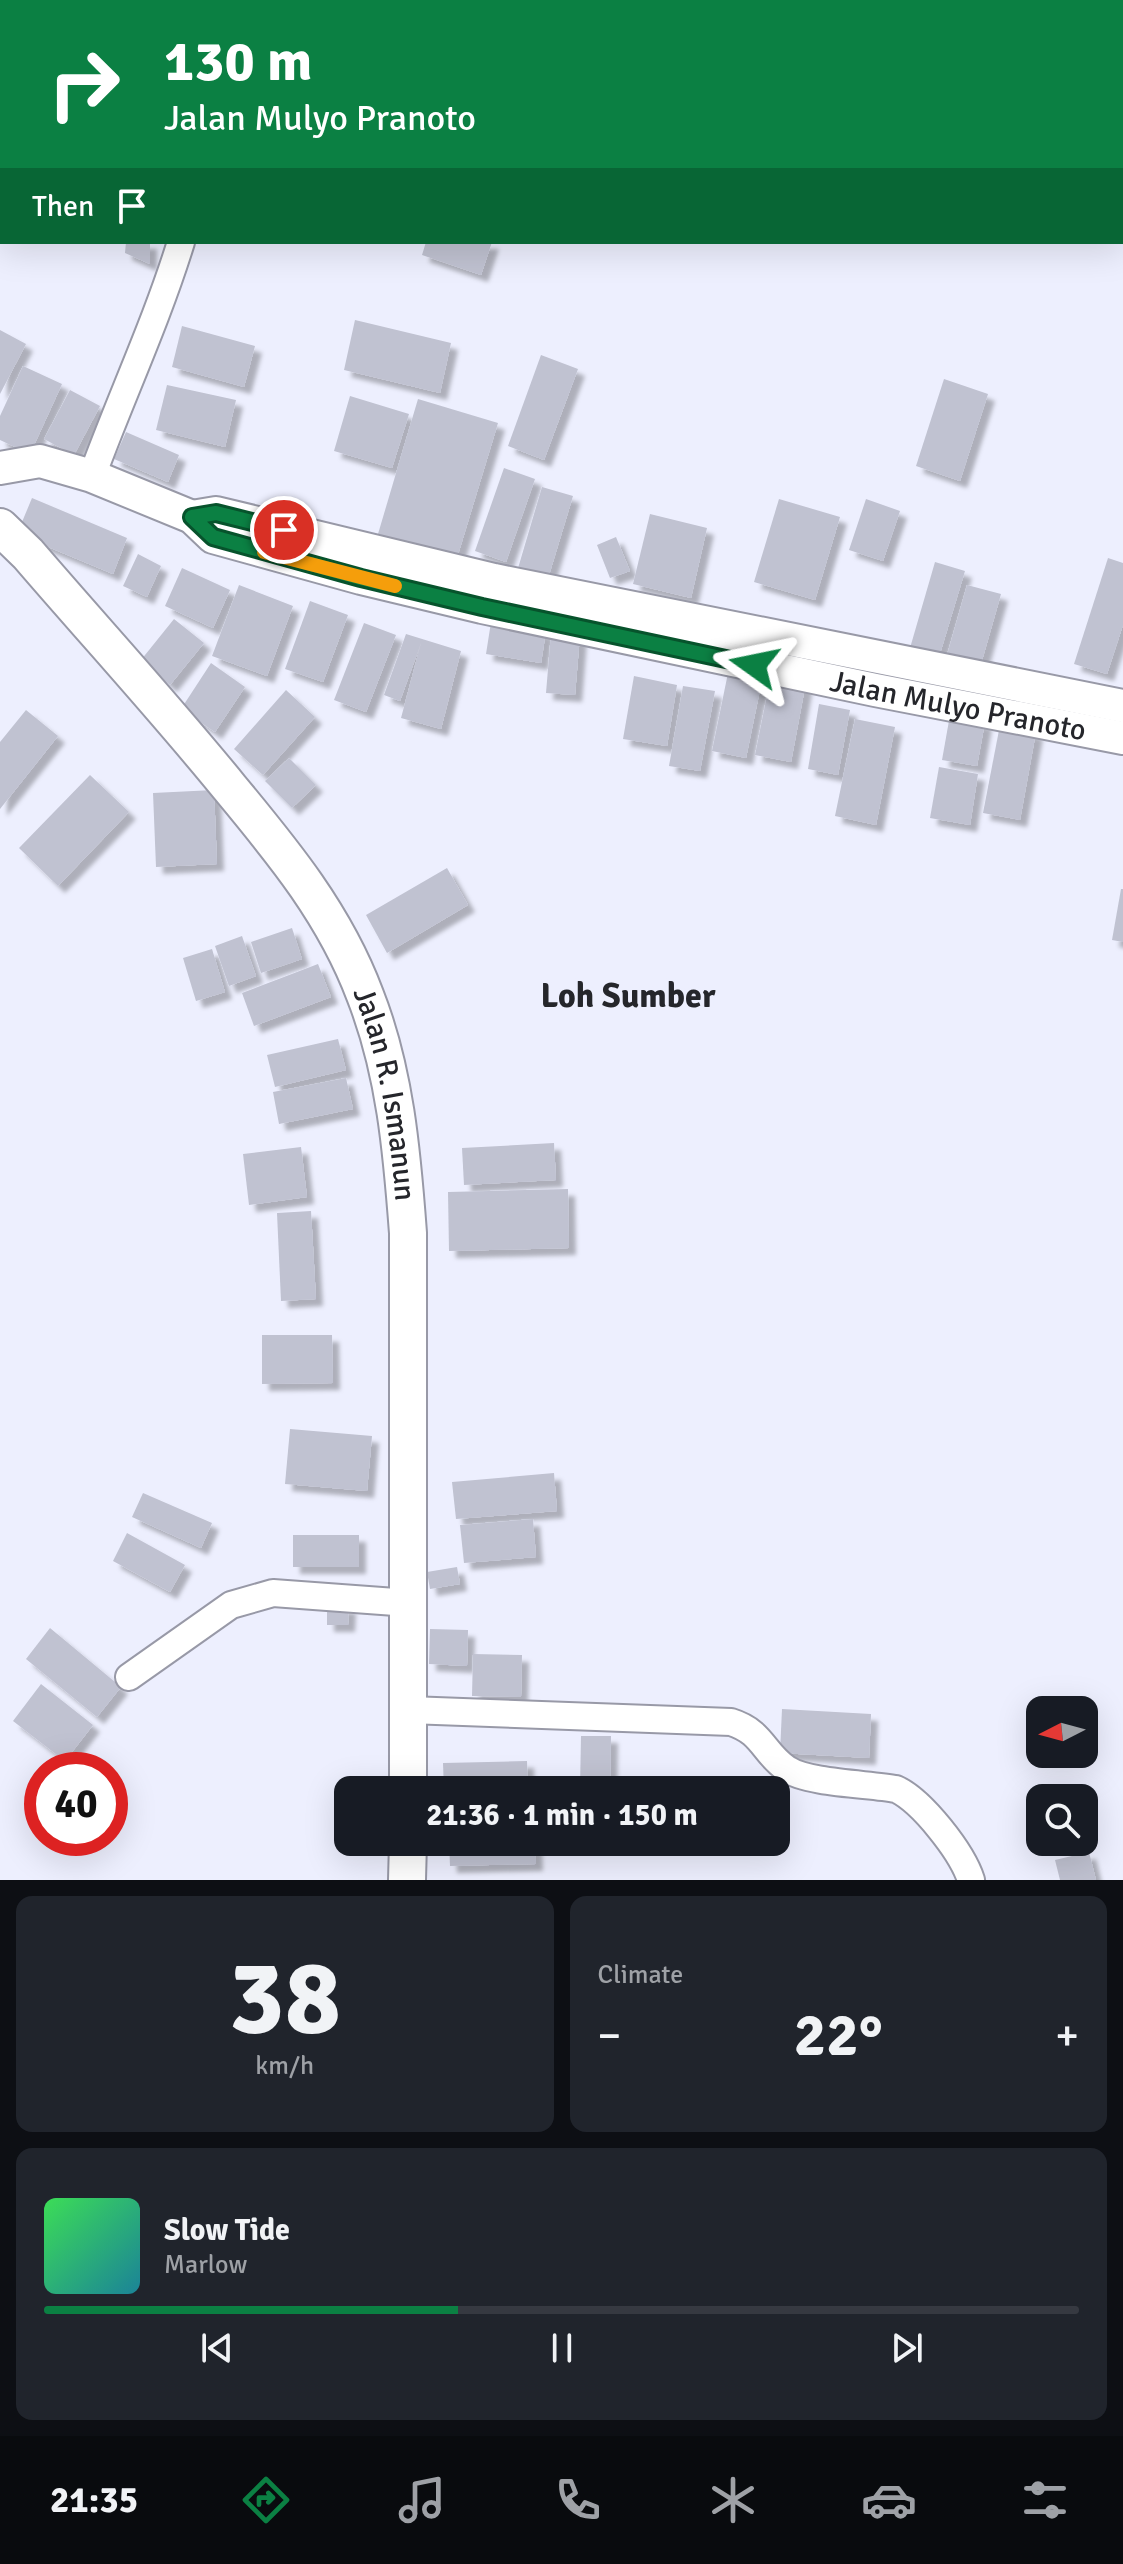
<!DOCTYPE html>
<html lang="en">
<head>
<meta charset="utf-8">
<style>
	:root { --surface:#171b24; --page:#20242c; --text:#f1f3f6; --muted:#9ea1a6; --line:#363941; --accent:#0b8043 }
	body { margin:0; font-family:Signika,sans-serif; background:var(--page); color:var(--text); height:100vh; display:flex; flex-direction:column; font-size:30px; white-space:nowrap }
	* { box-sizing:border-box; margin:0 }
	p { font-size:26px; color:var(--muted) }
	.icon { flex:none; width:44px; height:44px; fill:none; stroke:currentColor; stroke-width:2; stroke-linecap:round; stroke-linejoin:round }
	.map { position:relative; height:1880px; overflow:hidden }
	.sheet { display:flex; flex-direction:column; gap:16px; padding:16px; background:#0d0f14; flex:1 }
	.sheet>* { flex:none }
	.guide { position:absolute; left:0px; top:0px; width:1124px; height:244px; box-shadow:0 8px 32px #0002; background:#0b8043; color:#fff; overflow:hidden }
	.needle { width:52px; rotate:264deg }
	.fabs { position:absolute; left:1026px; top:1696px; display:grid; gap:16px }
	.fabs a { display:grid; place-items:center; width:72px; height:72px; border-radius:16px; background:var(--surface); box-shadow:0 8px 32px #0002; font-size:40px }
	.speed { position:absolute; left:24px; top:1752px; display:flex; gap:16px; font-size:40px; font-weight:700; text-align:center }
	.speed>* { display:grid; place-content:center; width:104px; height:104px; border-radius:50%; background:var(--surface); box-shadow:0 8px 32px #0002; line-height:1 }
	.speed .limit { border:12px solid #d22; background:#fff; color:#111 }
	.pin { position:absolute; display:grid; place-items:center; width:68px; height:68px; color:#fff; margin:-34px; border:4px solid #fff; border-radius:50%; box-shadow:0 2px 8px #0007 }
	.me { position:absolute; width:88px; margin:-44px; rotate:282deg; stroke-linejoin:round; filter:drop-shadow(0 0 6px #0008) }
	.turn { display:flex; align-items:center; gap:28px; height:168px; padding:0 32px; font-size:36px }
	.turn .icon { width:104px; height:104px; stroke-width:2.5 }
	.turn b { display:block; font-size:56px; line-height:68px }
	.then { display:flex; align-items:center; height:76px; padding:0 32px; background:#0003; gap:16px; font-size:30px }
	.big { font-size:60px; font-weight:800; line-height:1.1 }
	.sheet .card { flex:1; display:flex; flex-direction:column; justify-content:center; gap:12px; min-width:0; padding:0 28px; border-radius:16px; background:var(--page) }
	.sheet .dial { align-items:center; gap:0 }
	.dial b { font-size:104px; line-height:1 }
	.song { display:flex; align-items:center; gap:24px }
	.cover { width:96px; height:96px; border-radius:12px; background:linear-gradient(135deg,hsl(130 70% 55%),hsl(190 70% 35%)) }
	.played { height:8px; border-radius:4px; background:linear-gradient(90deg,var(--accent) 40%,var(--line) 40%) }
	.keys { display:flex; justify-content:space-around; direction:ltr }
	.heat { display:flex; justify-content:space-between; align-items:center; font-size:44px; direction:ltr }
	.sheet .tiles { flex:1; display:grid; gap:16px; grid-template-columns:1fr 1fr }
	.card:last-child { grid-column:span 2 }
	.trip { position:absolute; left:334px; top:1776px; width:456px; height:80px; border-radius:16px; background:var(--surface); box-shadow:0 8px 32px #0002; font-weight:800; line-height:80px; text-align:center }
	.tabs { display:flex; height:128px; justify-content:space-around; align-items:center; background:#090b0e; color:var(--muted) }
	.tabs .icon { width:56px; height:56px }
	.tabs .on { color:var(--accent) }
	.tabs b { font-size:36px; color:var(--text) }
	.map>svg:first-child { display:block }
	.building { fill:#c0c2d1; filter:url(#shadow) }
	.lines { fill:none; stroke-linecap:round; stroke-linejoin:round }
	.minor-casing { stroke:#9899a7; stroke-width:30 }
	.tertiary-casing { stroke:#9899a7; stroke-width:36 }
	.secondary-casing { stroke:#9899a7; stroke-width:40 }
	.minor { stroke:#fff; stroke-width:26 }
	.tertiary { stroke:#fff; stroke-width:32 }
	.secondary { stroke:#fff; stroke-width:36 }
	.route-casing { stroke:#07532c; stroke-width:20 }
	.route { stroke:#0b8043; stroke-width:14 }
	.slow { stroke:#f59e0b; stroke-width:14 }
	.labels { text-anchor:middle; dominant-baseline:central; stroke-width:7; stroke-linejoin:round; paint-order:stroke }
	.street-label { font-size:30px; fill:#25262b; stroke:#edeffe }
	.quarter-label { font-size:34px; font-weight:bold; fill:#25262b; stroke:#edeffe }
</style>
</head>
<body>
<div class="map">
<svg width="1123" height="1880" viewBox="0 0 1123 1880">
	<defs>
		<filter id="shadow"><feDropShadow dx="7" dy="7" stdDeviation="2" flood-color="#0004"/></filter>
	</defs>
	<rect width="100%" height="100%" fill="#edeffe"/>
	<g class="building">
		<path d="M126 242H150V264L125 253Z"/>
		<path d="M426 242H492L481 275 422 255Z"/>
		<path d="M355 320 451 343 440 393 344 370Z"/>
		<path d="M182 326 255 346 244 387 172 367Z"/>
		<path d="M0 330 26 344 0 394Z"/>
		<path d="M541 355 578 369 544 460 508 446Z"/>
		<path d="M23 366 62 384 30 454 0 440V416Z"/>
		<path d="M944 379 988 394 960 481 916 466Z"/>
		<path d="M167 385 236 400 225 447 156 430Z"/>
		<path d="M70 390 100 406 74 455 44 439Z"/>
		<path d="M350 396 409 414 392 468 334 451Z"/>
		<path d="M418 399 498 423 457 558 378 534Z"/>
		<path d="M126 432 179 455 168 482 114 459Z"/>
		<path d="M504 468 535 479 506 562 475 551Z"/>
		<path d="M542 487 573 496 546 585 516 575Z"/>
		<path d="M32 498 127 538 113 574 17 534Z"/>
		<path d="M779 499 840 517 815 600 754 582Z"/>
		<path d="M866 499 900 511 883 561 849 550Z"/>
		<path d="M650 514 707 528 691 598 633 584Z"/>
		<path d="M616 537 630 571 610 578 597 545Z"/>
		<path d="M138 554 161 566 147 597 123 586Z"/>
		<path d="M1108 558 1123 563V625L1107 674 1074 664Z"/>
		<path d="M935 562 965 571 939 657 910 648Z"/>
		<path d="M182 568 230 590 213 628 165 606Z"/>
		<path d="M239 585 293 606 267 676 212 656Z"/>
		<path d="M967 585 1001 594 979 671 945 662Z"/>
		<path d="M310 601 348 615 323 682 285 669Z"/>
		<path d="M174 619 204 643 170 685 141 660Z"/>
		<path d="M491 622 546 631 541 663 486 654Z"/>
		<path d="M364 623 396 635 366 712 334 700Z"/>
		<path d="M551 633 580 635 575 695 546 693Z"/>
		<path d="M406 634 461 651 441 729 401 718 421 643 400 701 384 695Z"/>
		<path d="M211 663 245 687 215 732 181 709Z"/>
		<path d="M728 673 762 680 746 758 712 751Z"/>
		<path d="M771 675 806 682 791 762 755 755Z"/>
		<path d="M634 676 677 685 667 746 623 739Z"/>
		<path d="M683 686 715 691 700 771 669 766Z"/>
		<path d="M286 690 315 717 263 775 234 749Z"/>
		<path d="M819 704 850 710 838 775 808 769Z"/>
		<path d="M26 710 58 736 0 809V742Z"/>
		<path d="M950 715 985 722 977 766 942 760Z"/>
		<path d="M855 719 895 727 876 825 835 816Z"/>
		<path d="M1000 725 1036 732 1020 820 983 813Z"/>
		<path d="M289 758 316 785 292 808 265 781Z"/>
		<path d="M939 767 978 774 970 825 930 818Z"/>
		<path d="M90 775 129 812 58 886 19 848Z"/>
		<path d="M214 790 217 864 156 867 153 793Z"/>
		<path d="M447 868 468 905 387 953 366 915Z"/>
		<path d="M1121 889H1123V942L1112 940Z"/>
		<path d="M292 928 302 959 261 973 251 942Z"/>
		<path d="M242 936 256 976 229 986 215 946Z"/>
		<path d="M212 949 225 992 196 1001 183 958Z"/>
		<path d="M318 964 331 997 254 1026 242 993Z"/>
		<path d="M338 1039 346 1070 275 1087 267 1055Z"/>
		<path d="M346 1078 353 1109 279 1124 273 1092Z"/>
		<path d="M554 1143 556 1180 464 1185 462 1148Z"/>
		<path d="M301 1147 307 1197 249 1205 243 1154Z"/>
		<path d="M568 1189 569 1248 449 1251 448 1192Z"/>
		<path d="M311 1211 316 1299 281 1301 277 1213Z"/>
		<path d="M262 1335H332L333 1383 262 1384Z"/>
		<path d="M290 1429 372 1436 367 1491 285 1484Z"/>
		<path d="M554 1473 557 1511 456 1519 452 1482Z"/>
		<path d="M143 1493 212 1523 201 1548 132 1517Z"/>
		<path d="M533 1519 536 1557 464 1563 460 1525Z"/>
		<path d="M127 1533 185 1565 170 1592 113 1561Z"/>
		<rect x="293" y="1535" width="66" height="32"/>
		<path d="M457 1567 460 1584 430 1589 427 1572Z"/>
		<path d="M327 1606H349L348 1625H327Z"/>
		<path d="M50 1628 121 1687 97 1717 26 1659Z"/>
		<path d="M430 1629 468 1630 467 1666 429 1664Z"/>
		<path d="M473 1654 522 1655 521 1697 472 1696Z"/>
		<path d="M41 1684 93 1725 65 1761 13 1721Z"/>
		<path d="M782 1709 871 1714 869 1758 780 1753Z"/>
		<path d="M581 1736H611L610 1790H580Z"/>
		<path d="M527 1761 528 1790H444L443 1763Z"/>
		<path d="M449 1842H535L536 1864 450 1866Z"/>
		<path d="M1089 1852 1096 1880H1060L1055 1860Z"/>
	</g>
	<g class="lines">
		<g class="minor-casing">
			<g id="minor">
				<path d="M259 2 260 0"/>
				<path d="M0 181H2"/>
				<path d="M92 476C121 397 156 323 181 242"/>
				<path d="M129 1677 231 1605 273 1593 409 1603"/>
				<path d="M409 1710 731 1722C763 1732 763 1753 787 1769 807 1783 869 1784 896 1789 922 1801 962 1852 971 1880"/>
			</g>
		</g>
		<g class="tertiary-casing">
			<g id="tertiary">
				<path id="s1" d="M0 468 40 461 92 476 192 517 213 537 361 578 482 607 875 690 1123 738"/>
				<path d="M192 517 216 513 494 580 1123 706"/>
			</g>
		</g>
		<g class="secondary-casing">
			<g id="secondary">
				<path id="s2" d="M0 527 28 554C95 632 165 708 230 788 284 853 335 915 365 995 395 1071 402 1152 408 1233V1790"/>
				<path d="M407 1880 408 1842"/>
			</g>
		</g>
		<use href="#minor" class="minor"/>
		<use href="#tertiary" class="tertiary"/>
		<use href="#secondary" class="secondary"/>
	</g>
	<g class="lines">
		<g class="route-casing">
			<path id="route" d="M284 530 216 513 192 517 213 537 361 578 482 607 754 665"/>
		</g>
		<use href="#route" class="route"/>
		<path class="slow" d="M264 552 395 586"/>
	</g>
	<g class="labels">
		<g class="street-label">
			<text stroke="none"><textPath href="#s1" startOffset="996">Jalan Mulyo Pranoto</textPath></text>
			<text stroke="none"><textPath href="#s2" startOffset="698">Jalan R. Ismanun</textPath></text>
		</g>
		<g class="quarter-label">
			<text x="628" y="996">Loh Sumber</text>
		</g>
	</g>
</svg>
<div class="fabs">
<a><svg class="needle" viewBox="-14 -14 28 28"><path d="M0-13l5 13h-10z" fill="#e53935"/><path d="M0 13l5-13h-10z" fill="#9ea1a6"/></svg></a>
<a><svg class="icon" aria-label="search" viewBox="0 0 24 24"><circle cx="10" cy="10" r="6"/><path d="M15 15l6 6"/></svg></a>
</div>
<div class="speed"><div class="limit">40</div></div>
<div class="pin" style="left:284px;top:530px;background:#d93025"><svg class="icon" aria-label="arrive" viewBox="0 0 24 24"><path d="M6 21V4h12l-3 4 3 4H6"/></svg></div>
<svg class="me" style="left:754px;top:665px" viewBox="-20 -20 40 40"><path d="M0-17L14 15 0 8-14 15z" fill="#0b8043" stroke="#fff" stroke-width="4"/></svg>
<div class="trip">21:36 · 1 min · 150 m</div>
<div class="guide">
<div class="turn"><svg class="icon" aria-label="right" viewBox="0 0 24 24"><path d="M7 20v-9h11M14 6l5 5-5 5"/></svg><div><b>130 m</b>Jalan Mulyo Pranoto</div></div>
<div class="then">Then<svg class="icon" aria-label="arrive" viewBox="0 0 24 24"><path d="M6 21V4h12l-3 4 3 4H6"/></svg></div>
</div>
</div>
<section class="sheet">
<div class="tiles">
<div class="card dial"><b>38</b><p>km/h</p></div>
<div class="card"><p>Climate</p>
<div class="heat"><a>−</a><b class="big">22°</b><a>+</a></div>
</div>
<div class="card">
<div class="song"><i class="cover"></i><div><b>Slow Tide</b><p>Marlow</p></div></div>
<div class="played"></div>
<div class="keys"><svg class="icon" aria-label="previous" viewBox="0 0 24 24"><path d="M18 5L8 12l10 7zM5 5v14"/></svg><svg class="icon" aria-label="pause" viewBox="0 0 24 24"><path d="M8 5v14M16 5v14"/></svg><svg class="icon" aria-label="next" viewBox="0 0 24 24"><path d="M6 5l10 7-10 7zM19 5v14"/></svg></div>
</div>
</div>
</section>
<nav class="tabs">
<b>21:35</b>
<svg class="icon on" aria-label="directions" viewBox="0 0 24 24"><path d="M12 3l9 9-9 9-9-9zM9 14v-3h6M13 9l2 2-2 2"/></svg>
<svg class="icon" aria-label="music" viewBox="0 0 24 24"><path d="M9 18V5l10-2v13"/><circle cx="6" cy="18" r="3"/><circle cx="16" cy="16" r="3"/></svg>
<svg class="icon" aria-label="phone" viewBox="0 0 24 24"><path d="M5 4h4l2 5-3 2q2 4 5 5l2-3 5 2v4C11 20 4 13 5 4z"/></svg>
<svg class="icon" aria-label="climate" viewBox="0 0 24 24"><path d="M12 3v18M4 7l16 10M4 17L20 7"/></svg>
<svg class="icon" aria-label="car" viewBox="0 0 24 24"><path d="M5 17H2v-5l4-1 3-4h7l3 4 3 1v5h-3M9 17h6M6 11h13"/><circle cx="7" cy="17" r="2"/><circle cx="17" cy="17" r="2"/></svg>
<svg class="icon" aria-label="filters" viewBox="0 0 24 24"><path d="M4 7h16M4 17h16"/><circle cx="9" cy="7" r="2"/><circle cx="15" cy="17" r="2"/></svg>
</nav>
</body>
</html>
